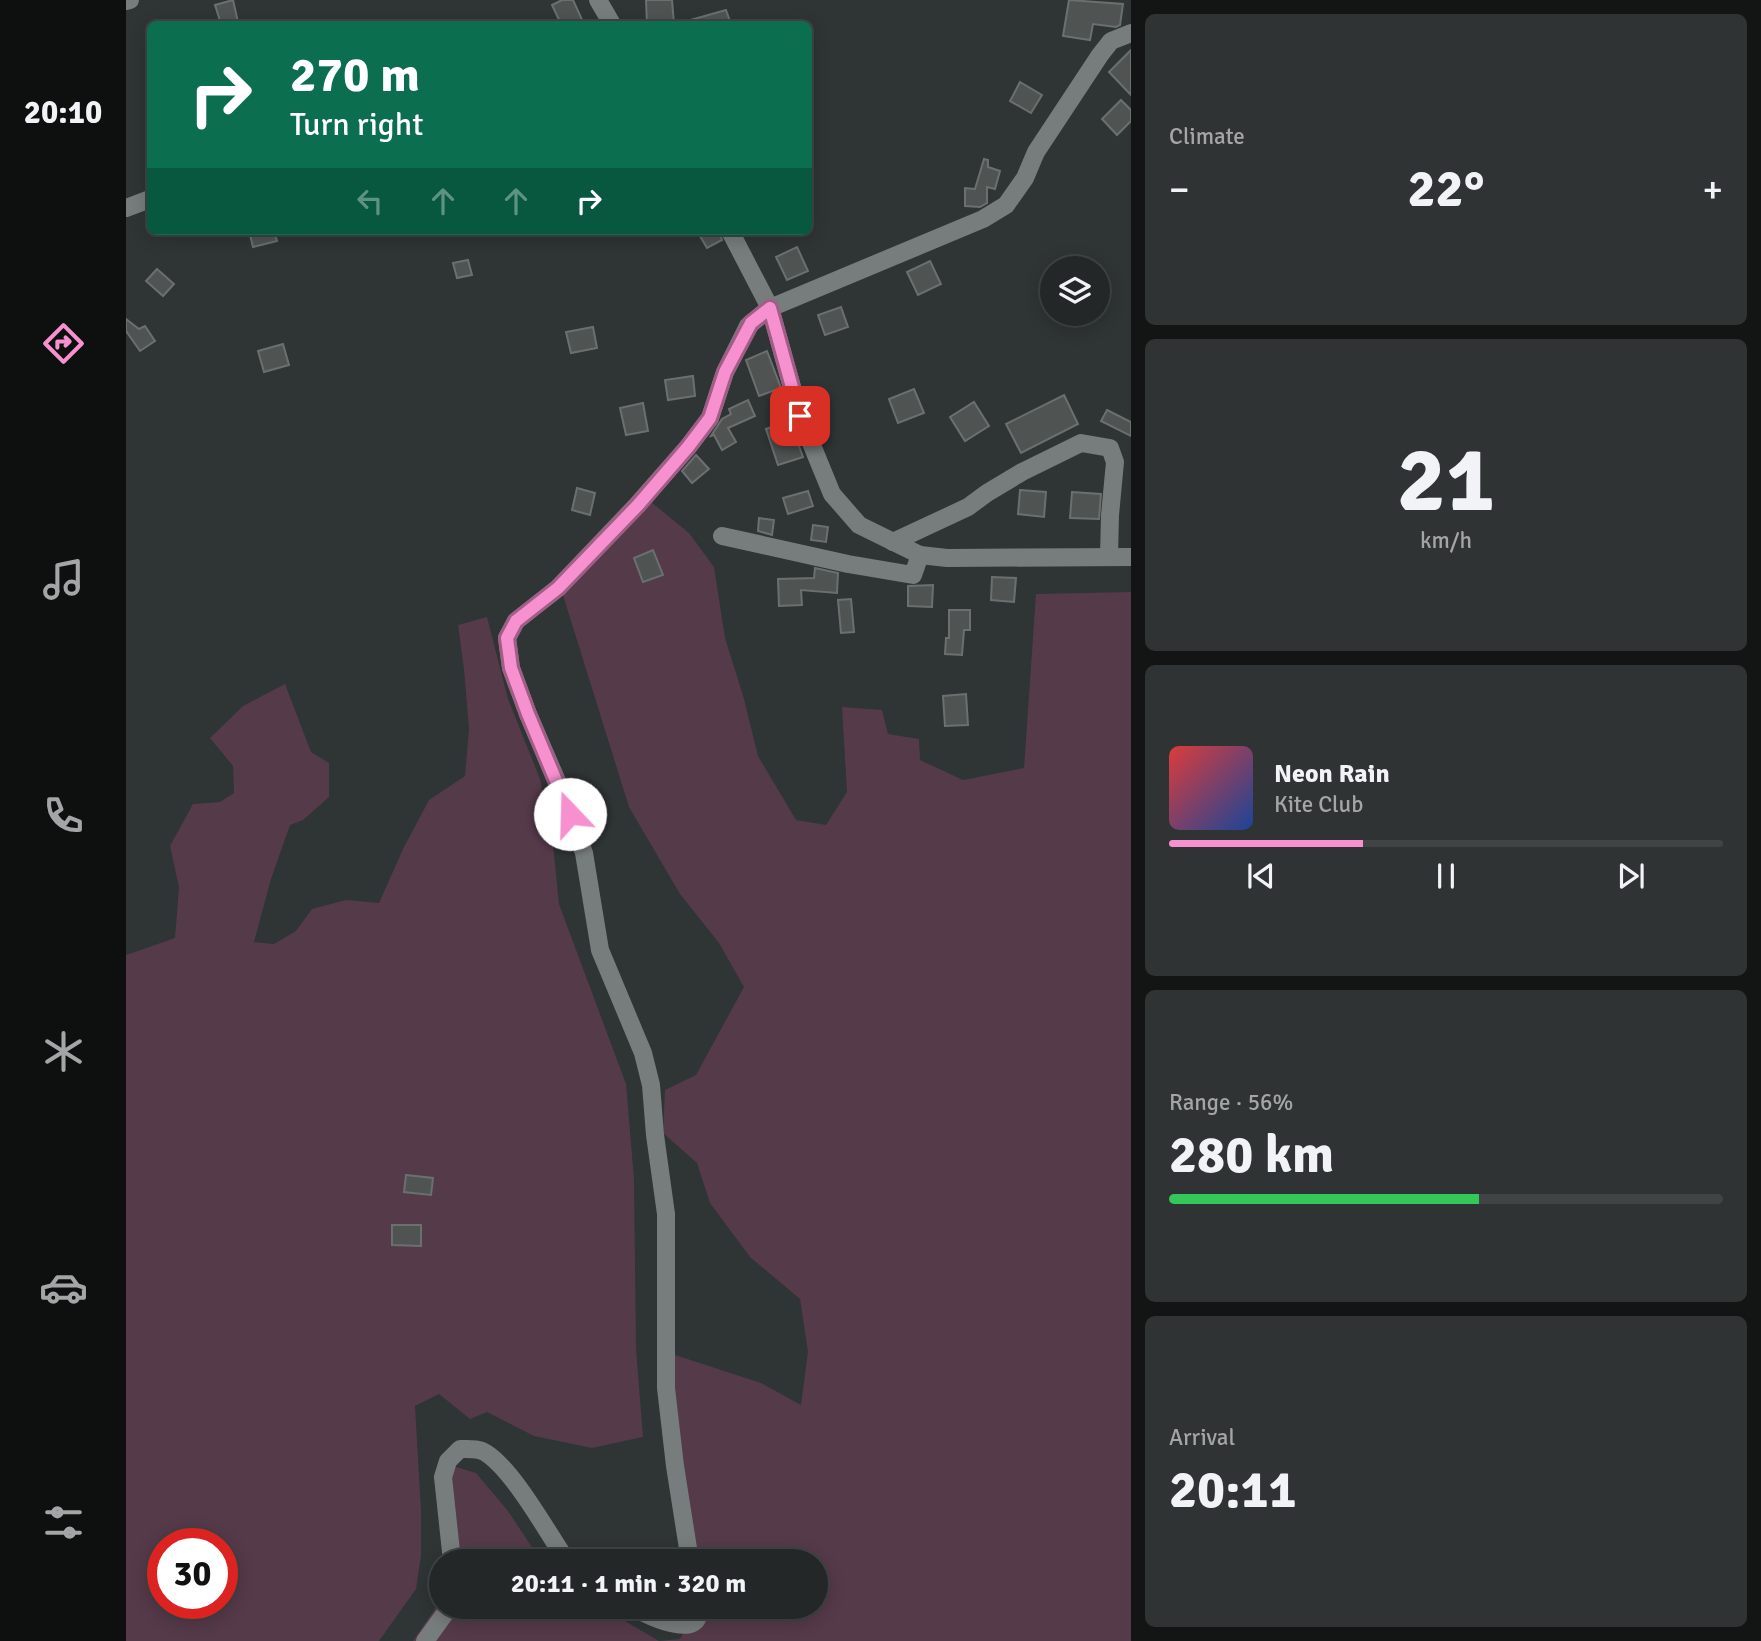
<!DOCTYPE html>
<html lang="en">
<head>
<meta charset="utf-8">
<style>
	:root { --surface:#232727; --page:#2f3333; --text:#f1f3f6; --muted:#a3a5a7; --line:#404444; --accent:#f690cf }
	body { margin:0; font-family:Signika,sans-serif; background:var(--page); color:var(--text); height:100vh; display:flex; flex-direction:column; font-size:26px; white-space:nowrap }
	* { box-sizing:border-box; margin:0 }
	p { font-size:23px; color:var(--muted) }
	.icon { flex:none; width:38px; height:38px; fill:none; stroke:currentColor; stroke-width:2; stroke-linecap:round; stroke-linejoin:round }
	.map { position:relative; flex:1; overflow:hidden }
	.side { display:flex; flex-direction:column; gap:14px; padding:14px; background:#131515; width:630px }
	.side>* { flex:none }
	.banner { position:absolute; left:21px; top:21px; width:665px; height:214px; border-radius:10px; box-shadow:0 4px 18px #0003,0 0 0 2px var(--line); background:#0b6e4f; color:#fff; overflow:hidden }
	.controls { position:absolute; left:914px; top:256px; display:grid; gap:14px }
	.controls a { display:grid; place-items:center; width:70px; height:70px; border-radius:50%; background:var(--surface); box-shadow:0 4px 18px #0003,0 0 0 2px var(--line); font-size:35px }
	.speed { position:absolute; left:21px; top:1528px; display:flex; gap:14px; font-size:35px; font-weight:700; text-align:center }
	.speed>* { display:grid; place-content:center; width:91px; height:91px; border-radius:50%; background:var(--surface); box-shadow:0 4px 18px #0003,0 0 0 2px var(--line); line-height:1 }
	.speed .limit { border:10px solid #d22; background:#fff; color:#111 }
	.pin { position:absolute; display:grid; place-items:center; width:60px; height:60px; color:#fff; margin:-30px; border-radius:14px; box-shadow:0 4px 10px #0006 }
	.me { position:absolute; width:77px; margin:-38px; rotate:339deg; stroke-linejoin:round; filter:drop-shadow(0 0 5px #0008) }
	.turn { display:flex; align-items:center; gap:24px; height:147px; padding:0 28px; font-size:32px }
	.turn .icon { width:91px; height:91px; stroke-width:2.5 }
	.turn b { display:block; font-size:49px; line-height:60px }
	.lanes { display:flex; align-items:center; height:66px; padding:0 28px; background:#0003; justify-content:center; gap:35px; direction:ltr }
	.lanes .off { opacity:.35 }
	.big { font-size:52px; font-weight:800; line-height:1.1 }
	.side .tile { flex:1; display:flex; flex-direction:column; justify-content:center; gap:10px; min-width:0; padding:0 24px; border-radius:10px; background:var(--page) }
	.side .dial { align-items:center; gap:0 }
	.dial b { font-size:91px; line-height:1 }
	.song { display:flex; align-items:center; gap:21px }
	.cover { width:84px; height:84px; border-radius:10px; background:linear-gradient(135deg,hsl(0 70% 55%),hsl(220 70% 35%)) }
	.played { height:7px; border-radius:4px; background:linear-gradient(90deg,var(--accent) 35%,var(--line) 35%) }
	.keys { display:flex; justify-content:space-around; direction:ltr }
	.heat { display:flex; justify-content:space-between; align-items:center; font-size:38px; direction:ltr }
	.charge { height:10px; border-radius:5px; background:linear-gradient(90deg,#34c759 56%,var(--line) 0) }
	.trip { position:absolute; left:303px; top:1549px; width:399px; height:70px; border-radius:35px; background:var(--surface); box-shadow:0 4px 18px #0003,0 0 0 2px var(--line); font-weight:800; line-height:70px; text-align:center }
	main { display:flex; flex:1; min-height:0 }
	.dock { display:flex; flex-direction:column; width:126px; justify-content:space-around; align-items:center; background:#0e1010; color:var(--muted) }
	.dock .icon { width:49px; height:49px }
	.dock .active { color:var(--accent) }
	.dock b { font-size:32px; color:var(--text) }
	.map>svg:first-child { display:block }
	.green { fill:#553a4a; fill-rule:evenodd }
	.building { fill:#4f5453; stroke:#6a706f; stroke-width:2 }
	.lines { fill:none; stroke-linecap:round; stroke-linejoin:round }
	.minor { stroke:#777d7c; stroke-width:18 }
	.route-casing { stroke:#a05e87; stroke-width:18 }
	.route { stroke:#f690cf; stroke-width:12 }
</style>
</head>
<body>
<main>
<nav class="dock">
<b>20:10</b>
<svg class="icon active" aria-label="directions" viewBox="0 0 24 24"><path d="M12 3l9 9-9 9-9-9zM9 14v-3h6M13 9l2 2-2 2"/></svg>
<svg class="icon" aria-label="music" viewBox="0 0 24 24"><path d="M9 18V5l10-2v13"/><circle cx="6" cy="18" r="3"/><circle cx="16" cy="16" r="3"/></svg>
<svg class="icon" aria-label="phone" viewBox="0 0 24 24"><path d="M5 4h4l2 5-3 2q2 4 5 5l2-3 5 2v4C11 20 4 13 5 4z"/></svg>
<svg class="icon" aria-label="climate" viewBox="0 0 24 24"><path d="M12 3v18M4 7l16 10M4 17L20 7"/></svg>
<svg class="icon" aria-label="car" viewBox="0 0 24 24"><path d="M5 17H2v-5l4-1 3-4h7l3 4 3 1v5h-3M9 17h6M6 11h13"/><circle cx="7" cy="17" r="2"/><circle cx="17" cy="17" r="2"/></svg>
<svg class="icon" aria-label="filters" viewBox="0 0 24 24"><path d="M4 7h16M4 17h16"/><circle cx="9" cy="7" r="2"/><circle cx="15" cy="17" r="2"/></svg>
</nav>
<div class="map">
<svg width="1005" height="1641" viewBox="0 0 1005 1641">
	<rect width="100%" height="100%" fill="#2f3434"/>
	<g class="green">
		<path d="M525 502 563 533 588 567 599 638 618 699 632 756 670 820 700 825 721 792 716 707 756 710 762 734 793 739 794 760 837 780 898 768 910 594 1005 592V1641H287L315 1600V1606L475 1607 533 1641 554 1639 566 1617 564 1607 690 1606V1561H558L540 1352 635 1383 675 1405 682 1352 674 1299 624 1257 584 1203 571 1163 537 1133 539 1090 570 1075 618 987 593 943 554 894 503 807 436 592Z"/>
		<path d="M361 617 382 699 414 779 427 844 433 904 500 1084 508 1179 510 1348 517 1437 466 1448 408 1436 361 1412 344 1419 313 1394 289 1406 295 1510V1556L290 1589 253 1641H0V955L49 938 53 887 44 846 67 804 94 802 108 793 107 766 84 738 117 706 159 684 185 752 203 763V797L177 820 164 825 145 879 128 942 148 944 170 931 186 909 220 900 253 903 277 849 303 800 339 776 343 729 338 669 332 625ZM37 1544H96V1603H37Z"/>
		<path d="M323 1465 350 1473 382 1511 415 1561H320Z"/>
	</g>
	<g class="building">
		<path d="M107 0 112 22 95 24 89 5Z"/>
		<path d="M436 0H447L458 24H435L426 5Z"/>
		<path d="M520 0H546L548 24H521Z"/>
		<path d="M943 0 997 4 994 25 990 27 967 24 964 40 937 36Z"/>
		<path d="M600 10 605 24H562L561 21Z"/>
		<path d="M1005 50V95L983 72Z"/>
		<path d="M894 82 916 95 905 113 884 101Z"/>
		<path d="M995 100 1005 110V121L991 135 976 119Z"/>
		<path d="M858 159 862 160V167L874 171 869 189 861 187V203L854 207 839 206V188L849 189Z"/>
		<path d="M123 231H148L151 241 127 247Z"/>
		<path d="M571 231H593L596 240 581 248Z"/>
		<path d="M671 247 682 271 661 280 650 257Z"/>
		<path d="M342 260 346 275 331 278 327 263Z"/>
		<path d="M804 261 815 284 792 295 781 272Z"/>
		<path d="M31 269 48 284 37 296 20 281Z"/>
		<path d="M715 307 722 327 699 335 692 315Z"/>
		<path d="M0 319 13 329 19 326 29 341 14 351 0 331Z"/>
		<path d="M467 327 471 348 445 353 440 332Z"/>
		<path d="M157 344 163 365 138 372 132 351Z"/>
		<path d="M641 351 655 388 633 396 620 360Z"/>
		<path d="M567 376 569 396 542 400 539 380Z"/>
		<path d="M788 389 798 413 772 423 763 399Z"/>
		<path d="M938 395 952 424 895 453 880 424Z"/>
		<path d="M622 400 629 416 602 428 610 442 596 450 588 435 585 436 596 419 605 414 603 409Z"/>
		<path d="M848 402 863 426 839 441 824 417Z"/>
		<path d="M517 403 522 431 500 435 494 408Z"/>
		<path d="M981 410 1005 422V436L975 421Z"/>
		<path d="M664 421 677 457 652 465 640 429Z"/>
		<path d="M570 455 583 469 566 483 556 471Z"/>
		<path d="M451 488 469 493 464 515 446 510Z"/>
		<path d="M894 490 920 492 918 517 892 514Z"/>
		<path d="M682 491 687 506 662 514 657 498Z"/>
		<path d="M946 492 975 494 973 519 944 518Z"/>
		<path d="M633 518 648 520 646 535 632 531Z"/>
		<path d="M687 525 702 527 700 542 685 540Z"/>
		<path d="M527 550 537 575 517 582 508 558Z"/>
		<path d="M689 568 712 573 711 593 675 590 676 605 653 606 652 579 688 578Z"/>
		<path d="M866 577 890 578 888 602 865 600Z"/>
		<path d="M807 585 806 607 782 606V586Z"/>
		<path d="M725 599 728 632 715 633 712 600Z"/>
		<path d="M823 610H844V630H838L836 655 819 654 820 638H823Z"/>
		<path d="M840 694 842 725 819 726 817 696Z"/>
		<path d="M280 1175 307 1178 305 1195 278 1192Z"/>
		<path d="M266 1225H295V1246L266 1245Z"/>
	</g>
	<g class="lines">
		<g class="minor">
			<path d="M472 0 486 24"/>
			<path d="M0 1 4 0"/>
			<path d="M0 208 24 199"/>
			<path d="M604 231 644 308 674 416 706 494 733 525 794 555 821 558 1005 557"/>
			<path d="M596 536 722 564 787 575 794 555"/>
			<path d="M767 542 842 507 861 493 896 472 955 443 984 448 989 462 984 515 983 557"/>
			<path d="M326 1561 317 1477 322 1461 334 1449C343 1449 353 1448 360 1453 388 1471 421 1532 441 1561"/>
			<path d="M564 1561 549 1466 540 1388V1214L529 1135 525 1085 517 1053 474 950 458 853 437 795 402 714 385 668 381 638 390 621 432 588 511 505 562 447 584 418 599 372 622 326 644 308 857 219 880 205 899 178 910 152 974 55 985 41 1005 33"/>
			<path d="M505 1606C526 1619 580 1641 571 1606"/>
			<path d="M299 1641 320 1612 321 1606"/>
		</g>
	</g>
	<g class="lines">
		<g class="route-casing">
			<path id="route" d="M444 814 402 714 385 668 381 638 390 621 432 588 512 505 562 447 584 418 599 372 625 323 644 308 674 416"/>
		</g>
		<use href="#route" class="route"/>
	</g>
</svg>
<div class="controls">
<a><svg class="icon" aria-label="layers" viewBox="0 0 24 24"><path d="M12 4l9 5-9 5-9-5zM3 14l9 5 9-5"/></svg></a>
</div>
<div class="speed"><div class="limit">30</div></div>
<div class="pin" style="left:674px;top:416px;background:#d93025"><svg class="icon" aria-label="arrive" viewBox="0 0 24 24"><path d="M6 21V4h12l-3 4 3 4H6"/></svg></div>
<svg class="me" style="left:444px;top:814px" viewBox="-20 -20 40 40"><circle r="19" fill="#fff"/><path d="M0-13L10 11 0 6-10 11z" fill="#f690cf"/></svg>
<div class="trip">20:11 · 1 min · 320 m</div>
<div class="banner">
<div class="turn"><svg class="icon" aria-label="right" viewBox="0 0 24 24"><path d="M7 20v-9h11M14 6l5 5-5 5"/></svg><div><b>270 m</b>Turn right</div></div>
<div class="lanes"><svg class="icon off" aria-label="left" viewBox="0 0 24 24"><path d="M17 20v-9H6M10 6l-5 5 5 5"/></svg><svg class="icon off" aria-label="ahead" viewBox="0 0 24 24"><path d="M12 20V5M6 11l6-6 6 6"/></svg><svg class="icon off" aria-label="ahead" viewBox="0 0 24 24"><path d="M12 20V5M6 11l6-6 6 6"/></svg><svg class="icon" aria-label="right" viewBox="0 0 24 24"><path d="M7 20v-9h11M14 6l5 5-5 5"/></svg></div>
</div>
</div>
<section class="side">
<div class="tile"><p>Climate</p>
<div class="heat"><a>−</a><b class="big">22°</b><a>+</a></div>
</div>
<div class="tile dial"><b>21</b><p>km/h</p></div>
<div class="tile">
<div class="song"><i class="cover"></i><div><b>Neon Rain</b><p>Kite Club</p></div></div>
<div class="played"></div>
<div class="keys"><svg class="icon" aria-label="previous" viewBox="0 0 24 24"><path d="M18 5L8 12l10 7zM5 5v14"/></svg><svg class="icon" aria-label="pause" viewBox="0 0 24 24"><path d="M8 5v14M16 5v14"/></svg><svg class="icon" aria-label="next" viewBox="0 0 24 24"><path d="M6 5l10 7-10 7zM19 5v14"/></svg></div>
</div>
<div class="tile"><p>Range · 56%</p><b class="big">280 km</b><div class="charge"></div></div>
<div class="tile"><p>Arrival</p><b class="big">20:11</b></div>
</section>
</main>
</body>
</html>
